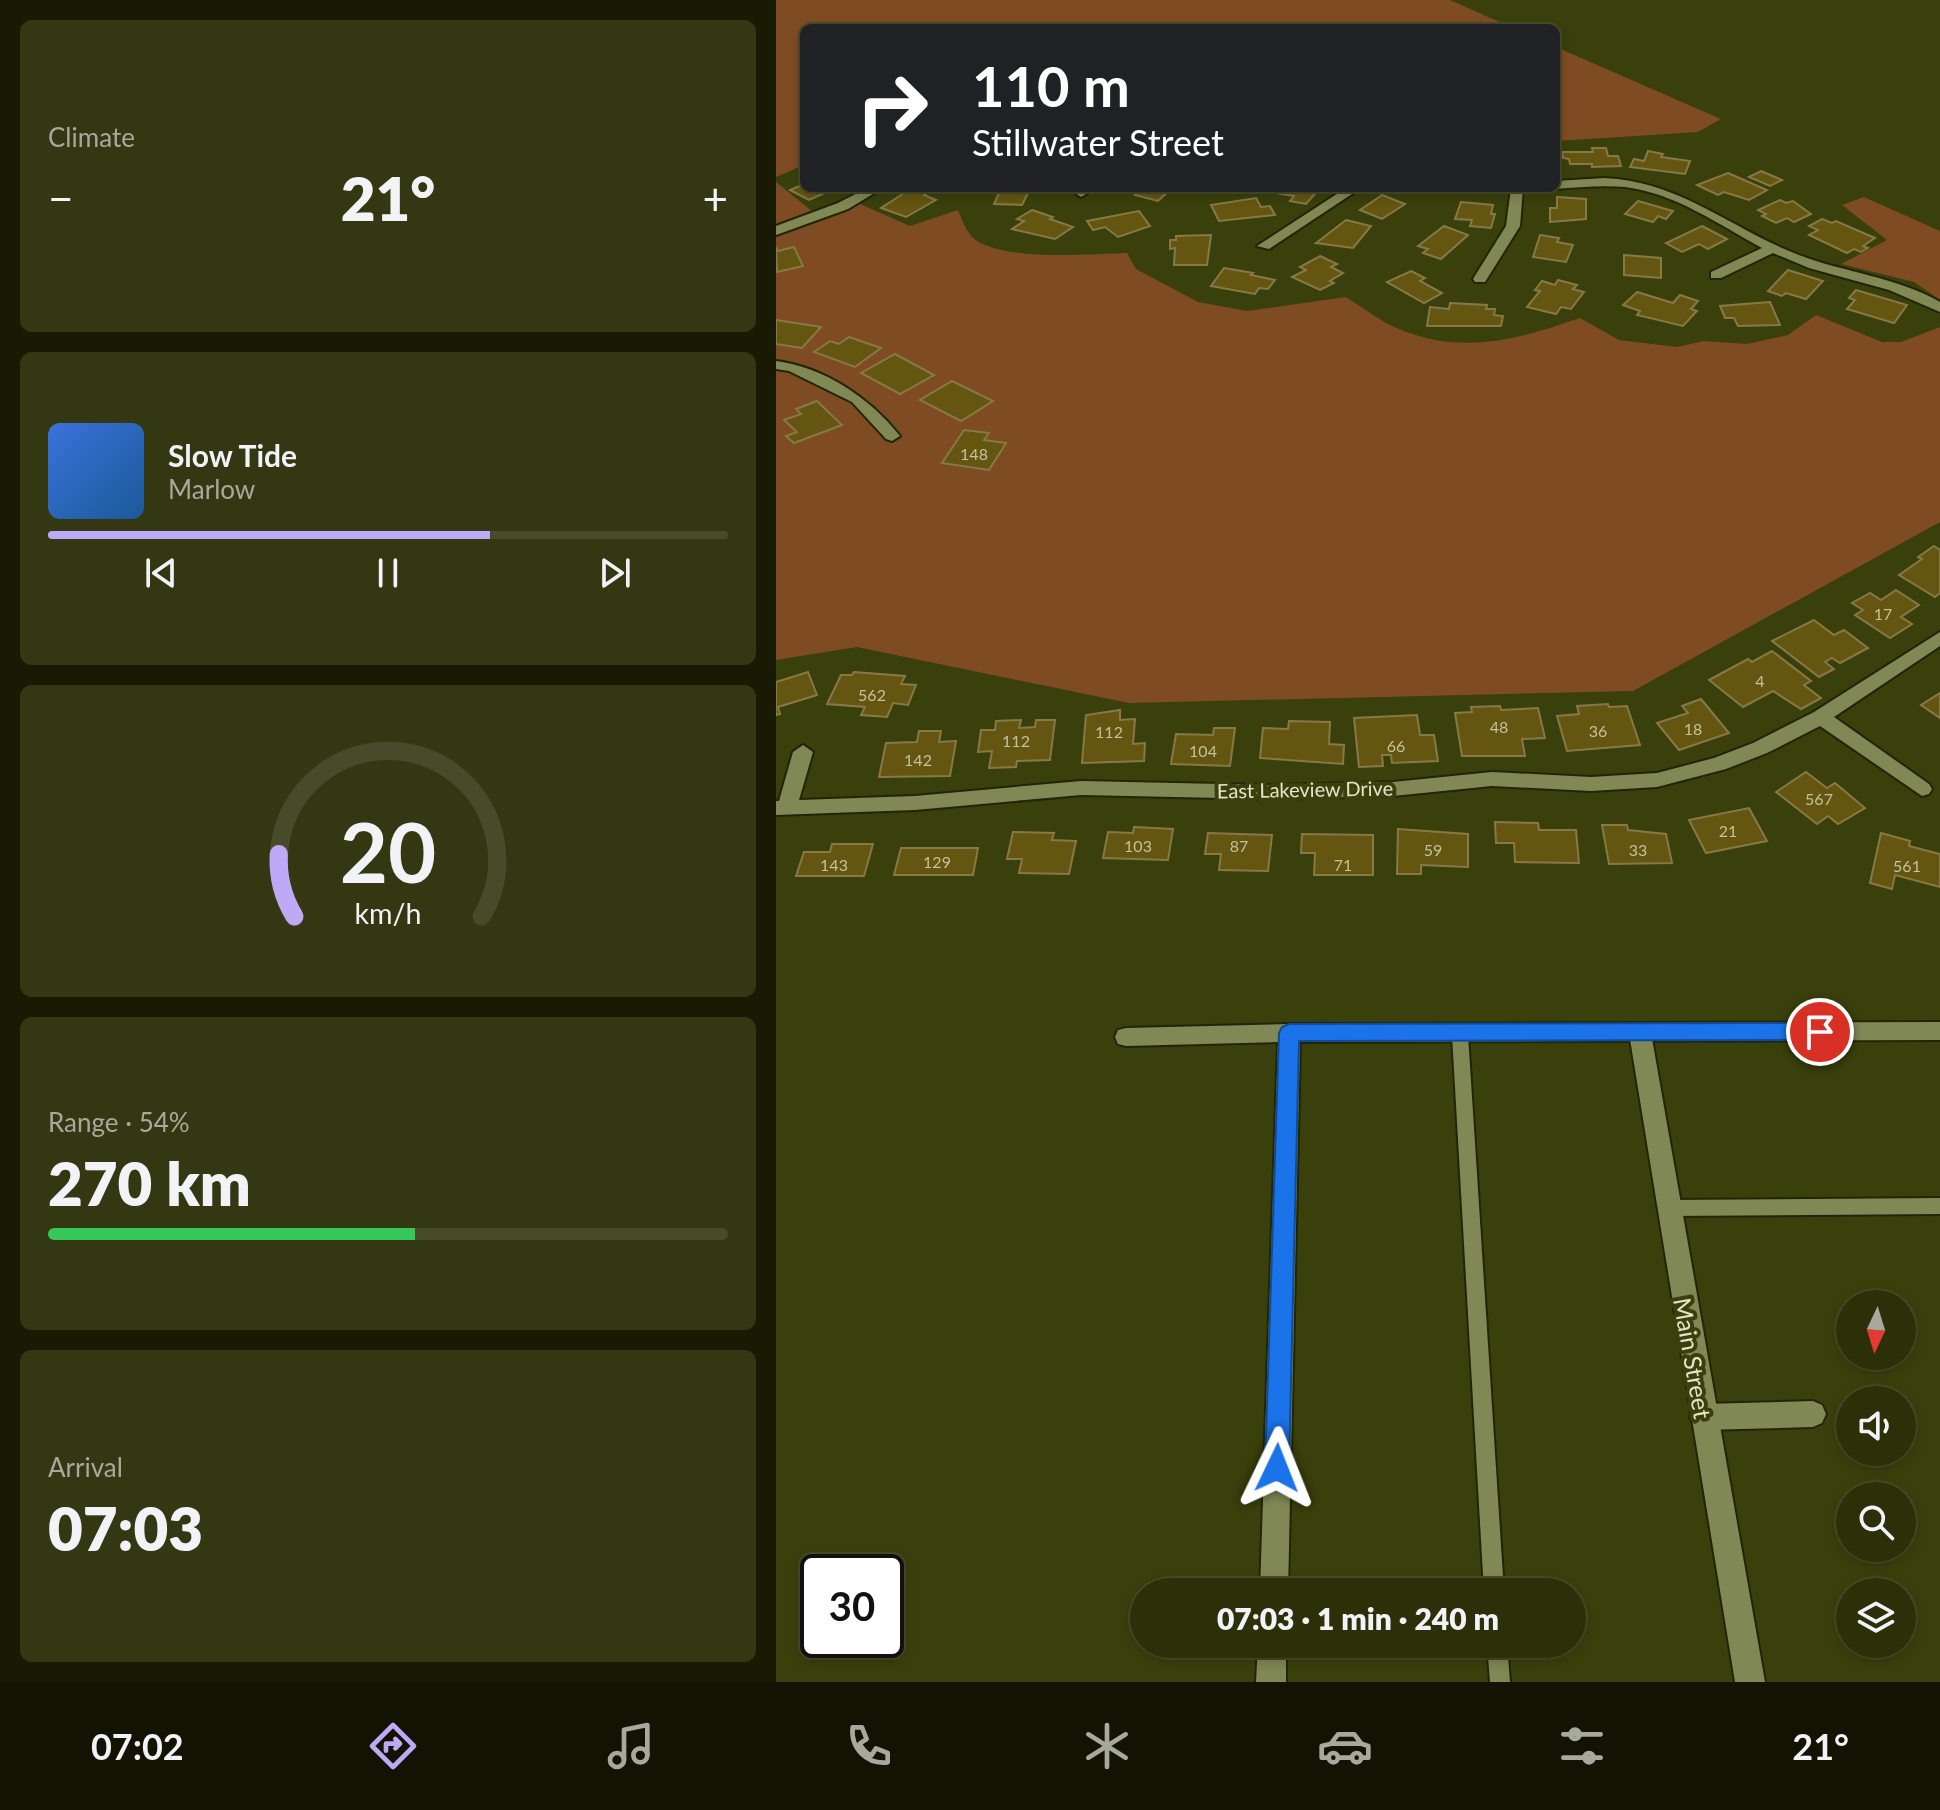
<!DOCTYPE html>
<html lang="en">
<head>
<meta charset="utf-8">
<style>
	:root { --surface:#2c3008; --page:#343812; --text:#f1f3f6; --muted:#a6a99c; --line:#484b29; --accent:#bda9f5 }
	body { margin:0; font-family:Lato,sans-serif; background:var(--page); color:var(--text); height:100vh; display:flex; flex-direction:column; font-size:30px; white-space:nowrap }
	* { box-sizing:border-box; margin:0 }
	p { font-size:26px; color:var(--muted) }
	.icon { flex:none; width:44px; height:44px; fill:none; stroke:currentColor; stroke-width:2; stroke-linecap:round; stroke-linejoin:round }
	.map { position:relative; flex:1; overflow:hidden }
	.panel { display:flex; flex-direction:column; gap:20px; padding:20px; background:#181a04; width:776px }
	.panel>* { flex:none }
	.banner { position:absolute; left:24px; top:24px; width:760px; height:168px; border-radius:12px; box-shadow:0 4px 12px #0003,0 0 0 2px var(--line); background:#202124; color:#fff; overflow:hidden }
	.needle { width:52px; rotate:184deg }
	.fabs { position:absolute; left:1060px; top:1290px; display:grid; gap:16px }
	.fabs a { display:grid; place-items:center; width:80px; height:80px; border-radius:50%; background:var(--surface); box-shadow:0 4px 12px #0003,0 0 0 2px var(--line); font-size:40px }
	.speed { position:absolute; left:24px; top:1554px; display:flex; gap:16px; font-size:40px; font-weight:700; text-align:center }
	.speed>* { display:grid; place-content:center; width:104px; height:104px; border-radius:50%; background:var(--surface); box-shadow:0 4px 12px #0003,0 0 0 2px var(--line); line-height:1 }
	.speed .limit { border:4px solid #111; border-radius:12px; background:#fff; color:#111 }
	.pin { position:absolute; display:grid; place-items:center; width:68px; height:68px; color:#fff; margin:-34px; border:4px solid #fff; border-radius:50%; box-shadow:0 2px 8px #0007 }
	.me { position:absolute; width:88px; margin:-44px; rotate:2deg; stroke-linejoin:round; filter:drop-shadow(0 0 6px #0008) }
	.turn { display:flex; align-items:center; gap:28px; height:168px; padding:0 40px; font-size:36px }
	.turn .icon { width:104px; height:104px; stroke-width:2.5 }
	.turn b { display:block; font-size:56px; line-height:68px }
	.big { font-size:60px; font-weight:800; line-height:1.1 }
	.panel .tile { flex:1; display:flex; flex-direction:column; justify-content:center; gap:12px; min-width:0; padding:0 28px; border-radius:12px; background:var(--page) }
	.panel .dial { align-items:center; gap:0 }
	.dial svg { height:208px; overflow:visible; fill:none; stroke:var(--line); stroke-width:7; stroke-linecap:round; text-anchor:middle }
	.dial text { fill:var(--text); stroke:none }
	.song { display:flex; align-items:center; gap:24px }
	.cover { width:96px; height:96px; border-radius:12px; background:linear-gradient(135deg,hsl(220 70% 55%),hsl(210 70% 35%)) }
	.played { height:8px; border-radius:4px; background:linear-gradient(90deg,var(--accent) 65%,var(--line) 65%) }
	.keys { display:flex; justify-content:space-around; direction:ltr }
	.heat { display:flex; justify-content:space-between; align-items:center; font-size:44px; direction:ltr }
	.charge { height:12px; border-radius:6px; background:linear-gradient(90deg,#34c759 54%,var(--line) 0) }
	.trip { position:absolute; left:354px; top:1578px; width:456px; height:80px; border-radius:40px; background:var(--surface); box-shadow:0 4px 12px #0003,0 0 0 2px var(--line); font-weight:800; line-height:80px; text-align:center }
	.tabs { display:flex; height:128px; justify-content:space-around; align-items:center; background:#121303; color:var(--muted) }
	.tabs .icon { width:56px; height:56px }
	.tabs .current { color:var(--accent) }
	.tabs b { font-size:36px; color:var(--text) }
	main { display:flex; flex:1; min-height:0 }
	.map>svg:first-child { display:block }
	.green { fill:#7e4b23 }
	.building { fill:#645511; stroke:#867946; stroke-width:2 }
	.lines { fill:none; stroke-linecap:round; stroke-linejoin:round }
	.service-casing { stroke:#222600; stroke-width:4 }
	.minor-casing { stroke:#222600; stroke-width:4 }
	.tertiary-casing { stroke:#222600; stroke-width:4 }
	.service { fill:#808855; fill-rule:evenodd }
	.minor { fill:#808855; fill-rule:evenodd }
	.tertiary { fill:#808855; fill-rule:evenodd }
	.route { fill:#1a73e8; stroke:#114b97; stroke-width:2 }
	.labels { text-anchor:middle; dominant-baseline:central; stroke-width:8; stroke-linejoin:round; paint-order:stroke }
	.number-label { font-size:16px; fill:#c2c29c }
	.street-label { font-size:20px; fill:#e1e6cb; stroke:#3a400b }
	.near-street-label { font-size:24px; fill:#e1e6cb; stroke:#3a400b }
</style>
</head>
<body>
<main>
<section class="panel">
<div class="tile"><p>Climate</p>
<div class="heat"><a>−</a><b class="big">21°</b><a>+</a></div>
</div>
<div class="tile">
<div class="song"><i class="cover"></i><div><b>Slow Tide</b><p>Marlow</p></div></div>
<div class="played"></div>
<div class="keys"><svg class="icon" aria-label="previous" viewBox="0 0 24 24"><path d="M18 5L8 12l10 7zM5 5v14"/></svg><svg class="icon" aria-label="pause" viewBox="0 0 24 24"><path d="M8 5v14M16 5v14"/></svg><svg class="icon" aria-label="next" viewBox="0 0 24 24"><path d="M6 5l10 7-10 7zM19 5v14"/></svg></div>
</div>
<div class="tile dial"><svg viewBox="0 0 100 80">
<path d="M14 69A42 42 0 1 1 86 69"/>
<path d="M14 69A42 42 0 0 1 8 45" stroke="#bda9f5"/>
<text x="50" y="56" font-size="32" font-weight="700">20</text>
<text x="50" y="72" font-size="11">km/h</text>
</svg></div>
<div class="tile"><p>Range · 54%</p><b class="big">270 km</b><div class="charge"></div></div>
<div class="tile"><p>Arrival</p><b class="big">07:03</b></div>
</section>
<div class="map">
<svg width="1164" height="1682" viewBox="0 0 1164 1682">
	<rect width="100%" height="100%" fill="#3a400b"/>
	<g class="green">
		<path d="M0 0H674L737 28H28V165L0 177Z"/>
		<path d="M780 47 945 119 922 132 780 141Z"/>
		<path d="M0 182 47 220 84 204 134 226 182 210C186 220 192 236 201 241 235 261 312 254 351 253L360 269 422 302 471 311 570 297C584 306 598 316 612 324 679 357 738 341 804 318L843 340 901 347 928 341 971 344 1012 335 1040 315 1106 342H1125L1164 327V522L857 691 353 703 81 647 0 660Z"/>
		<path d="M1088 197 1164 231V300L1138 282 1065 264 1111 240 1066 205Z"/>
	</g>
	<g class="building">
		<path d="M816 148H830L832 156H842L845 166 816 167V164H794L793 159 787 158 786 152H817Z"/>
		<path d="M872 151 887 154 885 157 914 161 909 174 854 167 858 159 868 161Z"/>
		<path d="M985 171 1006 180 994 186 973 177Z"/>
		<path d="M952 173 991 190 973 200 948 192 942 195 921 185Z"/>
		<path d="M28 184V188H60L33 200 14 190Z"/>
		<path d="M136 188 154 191 148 195 160 200 130 217 105 208Z"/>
		<path d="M223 188H261L259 193H252L246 205 218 204 224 191H221Z"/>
		<path d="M367 188H396L382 201 359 195Z"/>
		<path d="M504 188H544L530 204 514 201 518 196 500 193Z"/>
		<path d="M606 195 629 204 606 219 584 210Z"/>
		<path d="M781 197 810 199V219L774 222V208H781Z"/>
		<path d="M480 198 485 207 494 206 499 215 443 221 435 205Z"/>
		<path d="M1004 200 1010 203 1017 201 1035 214 1018 222 1011 218 1000 223 986 216 990 214 982 210Z"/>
		<path d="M862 201 897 211 890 219 882 216 877 222 849 214Z"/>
		<path d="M685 202 717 205 715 214H719L715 228 694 226 696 220 679 219Z"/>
		<path d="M256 210 277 217 274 219 297 227 279 239 236 229 248 221 241 219Z"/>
		<path d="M363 211 374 226 342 237 329 227 317 230 311 221Z"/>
		<path d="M1046 219 1056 223 1060 221 1099 238 1087 246 1092 248 1085 252 1078 249 1071 253 1033 235 1042 230 1033 226Z"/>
		<path d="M570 220 595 226 577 248 540 243Z"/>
		<path d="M668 226 692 235 665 259 647 253 652 249 642 246Z"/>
		<path d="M926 226 951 239 932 249 923 244 906 252 890 243Z"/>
		<path d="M435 235 431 265H398L399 248 394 249V240H400V236Z"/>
		<path d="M764 235 783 238 781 242 797 245 790 262 757 257Z"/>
		<path d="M0 247 2 251 18 247 27 266 1 272Z"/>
		<path d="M848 255 885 258V278L848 275Z"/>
		<path d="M544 256 561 264 555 267 567 273 554 281 558 283 544 290 516 277 530 270 524 267Z"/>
		<path d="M448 268 477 273 475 275 499 280 492 289 483 288 479 294 435 286Z"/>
		<path d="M1012 270 1047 281 1030 299 1010 293 1006 296 992 291Z"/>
		<path d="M635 271 649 278 644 281 666 293 648 303 611 282Z"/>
		<path d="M782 280 801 285 797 289 808 292 795 309 785 307 780 314 751 307 764 291 759 290 766 281 779 285Z"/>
		<path d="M1080 290 1131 305 1118 323 1071 309 1079 300 1073 298Z"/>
		<path d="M861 292 897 303 904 295 922 301 915 309 921 311 907 326 861 315 864 311 847 305Z"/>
		<path d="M994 302 1004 325 962 326 958 318H949L944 306Z"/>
		<path d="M674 303 711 305 710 309H719L718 315 727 316 725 326H651L654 307 673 309Z"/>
		<path d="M0 320 45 327 26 348 0 344Z"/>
		<path d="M73 337 105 348 79 367 38 352 54 341 63 344Z"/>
		<path d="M119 354 158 375 124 394 85 373Z"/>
		<path d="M176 381 217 401 185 421 144 400Z"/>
		<path d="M41 401 66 425 18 443 10 436 21 432 8 420 25 414 20 409Z"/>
		<path d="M188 430 213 433 208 440 230 443 213 470 166 463Z"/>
		<path d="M1158 546 1164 550V593L1159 597 1123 575 1146 559 1142 557Z"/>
		<path d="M1120 590 1143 605 1125 617 1136 624 1114 638 1079 615 1087 610 1076 603 1094 593 1105 600Z"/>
		<path d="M1038 620 1058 635 1068 630 1092 648 1064 663 1056 658 1049 662 1058 669 1043 677 996 641Z"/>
		<path d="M996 651 1035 681 1028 685 1045 698 1025 709 997 691 967 707 933 680 972 659 976 662Z"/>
		<path d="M32 672 41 695 2 707 4 714 0 715V682Z"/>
		<path d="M78 672 129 676 125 684 140 685 132 705 117 703 111 717 85 715 89 707 51 704 65 675H76Z"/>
		<path d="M1164 693V718L1145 705Z"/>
		<path d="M925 699 953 733 903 750 881 723 912 713 906 706Z"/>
		<path d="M832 704 833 707 851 706 864 745 791 751 781 716 803 714 801 706Z"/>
		<path d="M724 706 725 710 762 708 769 738 746 739 749 756H686L679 713 696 712 695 707Z"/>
		<path d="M344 710V720L359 719 357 744 369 743 368 761 306 763 310 715Z"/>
		<path d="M641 715 644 735H658L662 761 616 763 615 755H606L607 766 583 767 578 718Z"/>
		<path d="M245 720 243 728 259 727 260 720H279L274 760 241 761 240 767 213 768 216 751 202 752 205 730H219L220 721Z"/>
		<path d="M513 721 554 722 553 744 568 745 567 764 484 758 487 728 512 729Z"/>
		<path d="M438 728H459L454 766 395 764 400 734 437 735Z"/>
		<path d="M143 731H165L163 742 180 741 174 776 103 777 110 743 141 742Z"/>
		<path d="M1030 772 1051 788 1059 783 1089 808 1062 824 1052 816 1041 824 1000 792Z"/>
		<path d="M973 808 991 841 930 853 913 820Z"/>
		<path d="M719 822 762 823 763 830H800L803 863 739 862 738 843H720Z"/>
		<path d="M826 825H851L852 830 890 834 896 863 833 864Z"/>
		<path d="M358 827 397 829 392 860 327 858 332 832 357 833Z"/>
		<path d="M622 829 692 834V867L645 865V874H621Z"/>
		<path d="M237 832 278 833 276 840 300 841 293 874 243 873 246 859H231Z"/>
		<path d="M432 833 496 835 492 871 443 870 445 854H429Z"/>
		<path d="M1105 833 1134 841 1133 846 1164 854V887L1119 875 1116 889 1094 883Z"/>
		<path d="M526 834 597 835V875H538L539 853H525Z"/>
		<path d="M56 844H97L88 876H20L28 852H54Z"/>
		<path d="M125 848H202L197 875H118Z"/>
	</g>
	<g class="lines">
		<g class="service-casing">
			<g id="service">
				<path d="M684 1029 689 1030 692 1035 728 1592H708L676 1035 679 1030Z"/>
				<path d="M1164 1198V1214L891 1216 885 1213 883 1208 885 1203 891 1200Z"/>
				<path d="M711 1644H731L734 1682H714Z"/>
			</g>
		</g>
		<g class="minor-casing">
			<g id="minor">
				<path d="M829 178C904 181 957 230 1023 255 1070 273 1121 277 1164 302V312L1113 290 1033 268 997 253 945 278H935V272L986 248C943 225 899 193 849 187 826 185 803 187 780 189L777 188H780V181Z"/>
				<path d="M91 188H107L72 209 0 235V226L62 203Z"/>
				<path d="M305 188H320L305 197 299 193Z"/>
				<path d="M570 188H585L493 249 481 246Z"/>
				<path d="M735 188H747L744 226 709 282H699L697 279 730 226Z"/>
				<path d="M0 361C48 367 94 398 124 436L116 441 110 439 76 402 13 371 0 369Z"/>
				<path d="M1164 632V646L1058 717 1153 784 1156 789 1153 794 1146 796 1044 726 991 753 950 769 881 787 815 791 716 786 617 796 493 799 305 795 139 810 0 815V801H3L17 752 27 745 37 752 23 800 139 796 305 781 493 785 617 782 716 772 815 777 881 773 938 758 977 743 1038 712Z"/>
				<path d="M1164 1022V1040L524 1042 512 1592H484L502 1042 350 1046 342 1044 339 1037 342 1030 350 1028 513 1024Z"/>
				<path d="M1037 1401 1046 1405 1050 1414 1046 1423 1037 1427 927 1430 918 1426 914 1417 918 1408 927 1404Z"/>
				<path d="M482 1644H510V1682H480Z"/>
			</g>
		</g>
		<g class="tertiary-casing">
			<path id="tertiary" d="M864 1024 872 1026 875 1033 989 1682H959L853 1033 856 1026Z"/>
		</g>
		<use href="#service" class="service"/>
		<use href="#minor" class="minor"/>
		<use href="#tertiary" class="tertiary"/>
	</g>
	<path class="route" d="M1044 1023 1051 1026 1054 1032 1051 1038 1044 1040 523 1041 513 1468 510 1476 501 1480 492 1476 489 1468 503 1033 506 1027 513 1024Z"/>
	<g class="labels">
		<g class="number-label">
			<text x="198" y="453">148</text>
			<text x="1107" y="613">17</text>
			<text x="984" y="680">4</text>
			<text x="96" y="694">562</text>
			<text x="723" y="726">48</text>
			<text x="917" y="728">18</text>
			<text x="822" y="730">36</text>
			<text x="333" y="731">112</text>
			<text x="240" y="740">112</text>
			<text x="620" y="745">66</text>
			<text x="427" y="750">104</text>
			<text x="142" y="759">142</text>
			<text x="1043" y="798">567</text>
			<text x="952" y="830">21</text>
			<text x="362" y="845">103</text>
			<text x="463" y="845">87</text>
			<text x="657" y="849">59</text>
			<text x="862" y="849">33</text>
			<text x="161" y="861">129</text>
			<text x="58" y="864">143</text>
			<text x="567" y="864">71</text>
			<text x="1131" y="865">561</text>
		</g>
		<g class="street-label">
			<text transform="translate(529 789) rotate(-1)">East Lakeview Drive</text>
		</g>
		<g class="near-street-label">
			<text transform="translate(917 1358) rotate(80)">Main Street</text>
		</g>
	</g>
</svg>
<div class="fabs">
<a><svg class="needle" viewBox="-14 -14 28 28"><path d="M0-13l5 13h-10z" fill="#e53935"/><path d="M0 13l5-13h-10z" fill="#a6a99c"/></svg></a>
<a><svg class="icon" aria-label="sound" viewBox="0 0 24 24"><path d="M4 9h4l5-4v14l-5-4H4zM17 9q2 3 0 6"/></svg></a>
<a><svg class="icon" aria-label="search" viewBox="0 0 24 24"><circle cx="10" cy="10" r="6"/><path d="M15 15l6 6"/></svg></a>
<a><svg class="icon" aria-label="layers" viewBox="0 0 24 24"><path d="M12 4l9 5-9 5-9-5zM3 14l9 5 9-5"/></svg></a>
</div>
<div class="speed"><div class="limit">30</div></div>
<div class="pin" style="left:1044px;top:1032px;background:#d93025"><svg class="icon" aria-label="arrive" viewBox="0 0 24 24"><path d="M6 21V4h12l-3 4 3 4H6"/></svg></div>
<svg class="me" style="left:501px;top:1468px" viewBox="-20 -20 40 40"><path d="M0-17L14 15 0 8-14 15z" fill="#1a73e8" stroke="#fff" stroke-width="4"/></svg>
<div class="trip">07:03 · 1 min · 240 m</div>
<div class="banner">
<div class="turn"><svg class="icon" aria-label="right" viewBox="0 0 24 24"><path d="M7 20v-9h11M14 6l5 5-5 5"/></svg><div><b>110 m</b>Stillwater Street</div></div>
</div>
</div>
</main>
<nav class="tabs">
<b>07:02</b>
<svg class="icon current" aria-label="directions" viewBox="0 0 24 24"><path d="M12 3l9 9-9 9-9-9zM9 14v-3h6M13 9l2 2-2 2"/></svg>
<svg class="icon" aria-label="music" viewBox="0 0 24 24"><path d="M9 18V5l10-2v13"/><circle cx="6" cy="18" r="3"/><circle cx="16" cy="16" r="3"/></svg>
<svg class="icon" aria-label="phone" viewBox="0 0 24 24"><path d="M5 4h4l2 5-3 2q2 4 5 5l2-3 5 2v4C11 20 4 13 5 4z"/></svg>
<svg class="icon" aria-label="climate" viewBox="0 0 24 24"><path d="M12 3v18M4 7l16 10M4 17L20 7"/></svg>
<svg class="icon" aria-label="car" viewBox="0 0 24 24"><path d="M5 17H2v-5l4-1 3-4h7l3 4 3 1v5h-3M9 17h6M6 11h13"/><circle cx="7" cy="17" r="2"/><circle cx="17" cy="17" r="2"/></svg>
<svg class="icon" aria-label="filters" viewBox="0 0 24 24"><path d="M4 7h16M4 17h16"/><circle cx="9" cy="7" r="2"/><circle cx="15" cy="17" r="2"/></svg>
<b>21°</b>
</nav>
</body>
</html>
